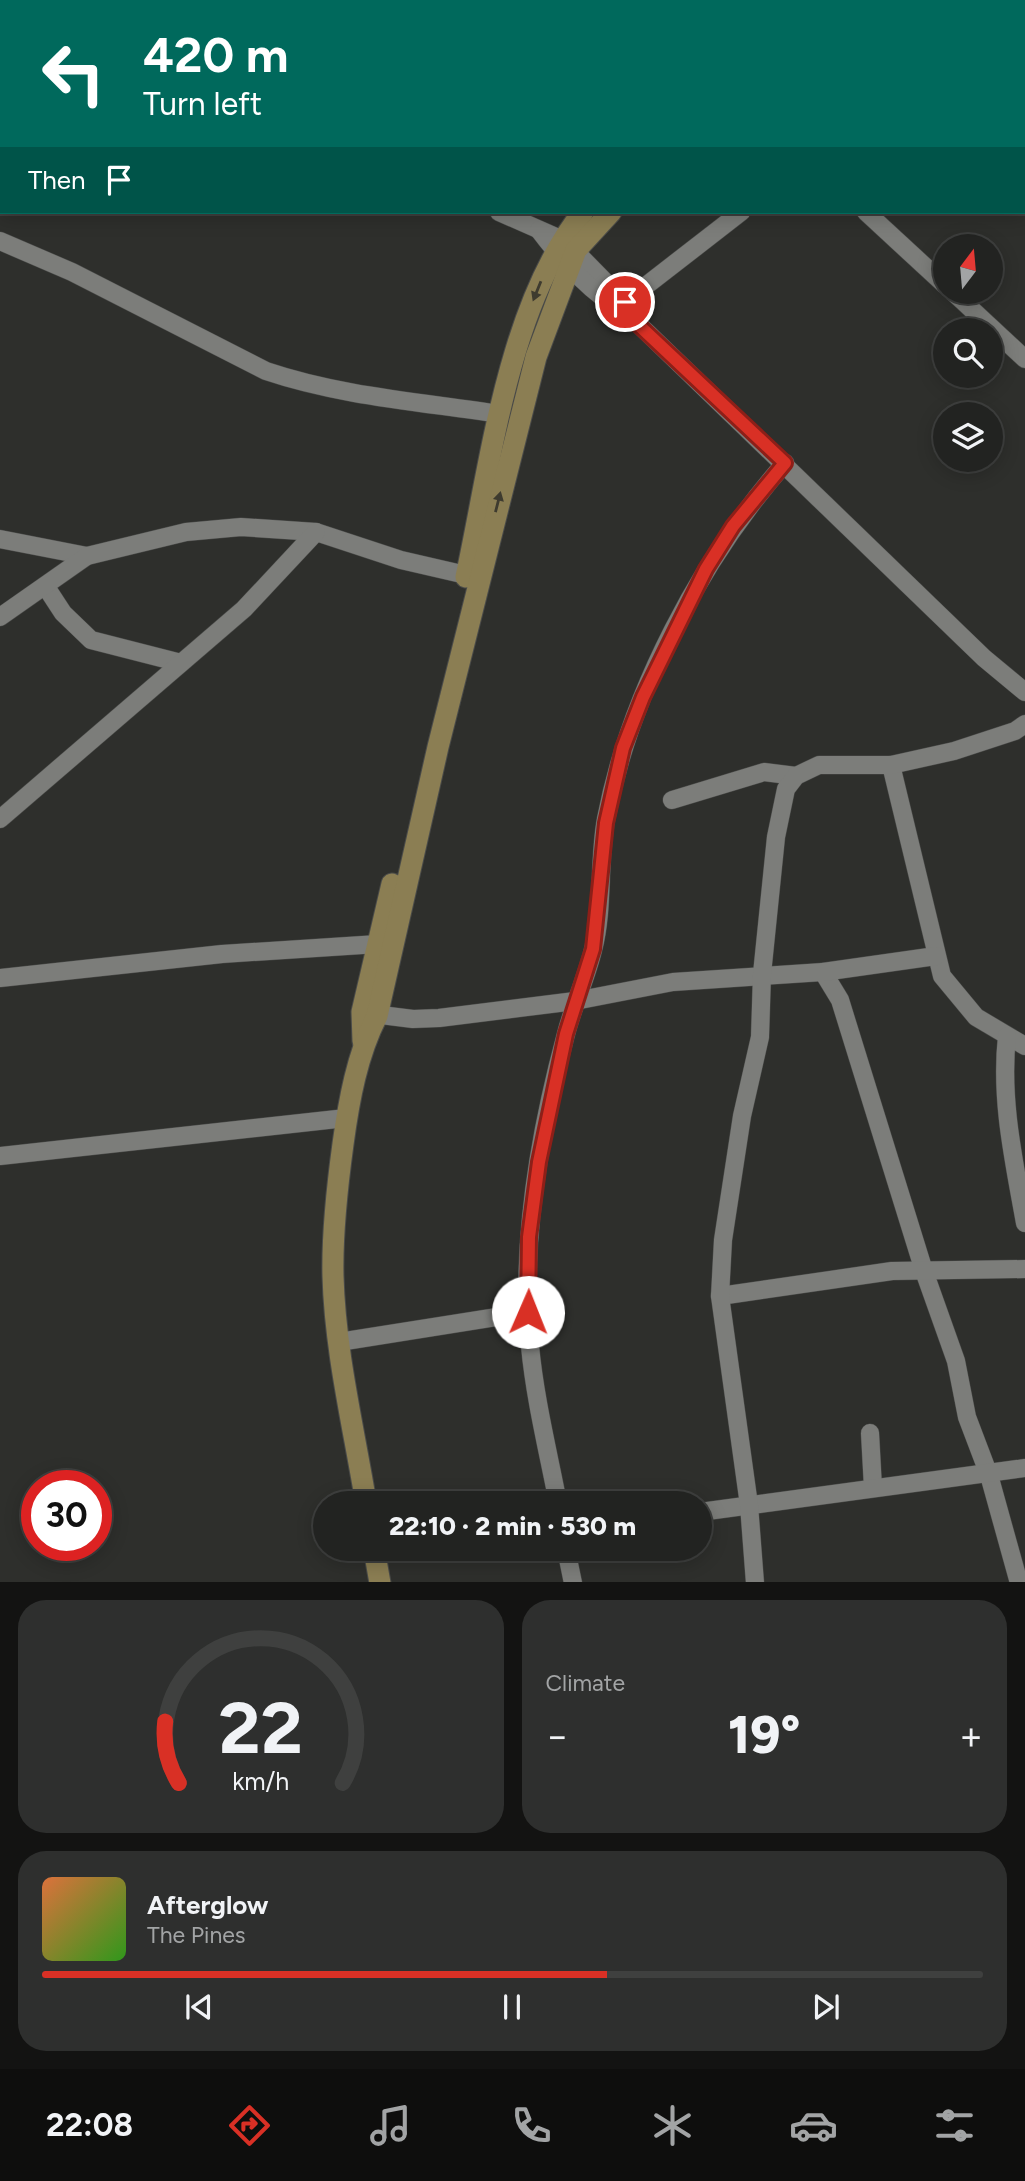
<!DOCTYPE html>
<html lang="en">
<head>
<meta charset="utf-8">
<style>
	:root { --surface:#222321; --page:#2e2f2e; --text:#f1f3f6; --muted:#a2a4a5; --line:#3f403f; --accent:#d93025 }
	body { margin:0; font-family:Figtree,sans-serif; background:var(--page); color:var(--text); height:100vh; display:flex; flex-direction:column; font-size:26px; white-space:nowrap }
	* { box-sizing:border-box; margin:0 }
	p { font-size:23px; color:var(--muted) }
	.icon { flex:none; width:38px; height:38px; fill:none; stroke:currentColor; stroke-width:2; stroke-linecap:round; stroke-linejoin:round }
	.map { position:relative; height:1582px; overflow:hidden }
	.side { display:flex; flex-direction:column; gap:18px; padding:18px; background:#131312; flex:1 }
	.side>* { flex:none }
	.guide { position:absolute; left:0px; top:0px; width:1026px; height:214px; box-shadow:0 4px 18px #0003,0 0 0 2px var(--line); background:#00695c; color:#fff; overflow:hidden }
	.needle { width:46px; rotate:16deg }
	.fabs { position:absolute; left:933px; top:234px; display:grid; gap:14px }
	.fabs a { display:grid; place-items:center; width:70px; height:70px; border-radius:50%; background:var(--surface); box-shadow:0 4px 18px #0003,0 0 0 2px var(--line); font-size:35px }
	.speed { position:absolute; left:21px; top:1470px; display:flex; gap:14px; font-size:35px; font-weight:700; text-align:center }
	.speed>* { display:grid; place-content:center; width:91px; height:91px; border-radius:50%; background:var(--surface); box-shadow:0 4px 18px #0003,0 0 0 2px var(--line); line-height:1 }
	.speed .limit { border:10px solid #d22; background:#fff; color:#111 }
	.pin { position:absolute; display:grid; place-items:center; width:60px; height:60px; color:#fff; margin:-30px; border:4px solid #fff; border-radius:50%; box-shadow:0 2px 7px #0007 }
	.me { position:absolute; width:77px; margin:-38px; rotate:1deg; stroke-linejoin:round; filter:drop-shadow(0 0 5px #0008) }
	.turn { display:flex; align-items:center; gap:24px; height:147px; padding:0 28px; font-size:32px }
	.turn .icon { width:91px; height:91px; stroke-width:2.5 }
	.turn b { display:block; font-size:49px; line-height:60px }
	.then { display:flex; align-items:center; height:66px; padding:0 28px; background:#0003; gap:14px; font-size:26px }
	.big { font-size:52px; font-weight:800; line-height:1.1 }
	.side .card { flex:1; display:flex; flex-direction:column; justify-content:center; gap:10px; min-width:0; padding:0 24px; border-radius:28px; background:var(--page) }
	.side .dial { align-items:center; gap:0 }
	.dial svg { height:182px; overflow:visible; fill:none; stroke:var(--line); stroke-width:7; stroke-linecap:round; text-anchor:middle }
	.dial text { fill:var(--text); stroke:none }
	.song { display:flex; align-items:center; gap:21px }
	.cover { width:84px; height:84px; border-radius:10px; background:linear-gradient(135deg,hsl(20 70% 55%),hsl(110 70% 35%)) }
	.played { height:7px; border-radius:4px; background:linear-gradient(90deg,var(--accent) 60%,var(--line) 60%) }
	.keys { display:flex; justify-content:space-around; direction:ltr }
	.heat { display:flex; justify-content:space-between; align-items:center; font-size:38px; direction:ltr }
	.side .tiles { flex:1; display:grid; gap:18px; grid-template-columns:1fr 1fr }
	.card:last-child { grid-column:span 2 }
	.trip { position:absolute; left:313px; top:1491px; width:399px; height:70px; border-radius:35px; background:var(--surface); box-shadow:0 4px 18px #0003,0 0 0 2px var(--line); font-weight:800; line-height:70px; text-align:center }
	.tab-bar { display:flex; height:112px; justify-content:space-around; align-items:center; background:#0e0e0d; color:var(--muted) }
	.tab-bar .icon { width:49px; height:49px }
	.tab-bar .selected { color:var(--accent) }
	.tab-bar b { font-size:32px; color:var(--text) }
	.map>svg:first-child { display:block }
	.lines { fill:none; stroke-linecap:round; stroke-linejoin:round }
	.minor-casing { stroke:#4a4b49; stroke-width:19 }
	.major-casing { stroke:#4a4b49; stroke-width:23 }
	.minor { stroke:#7c7d7a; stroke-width:18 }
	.major { stroke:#8b7e53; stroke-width:21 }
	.oneway { fill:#3e3b2f }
	.route-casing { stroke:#8d1f18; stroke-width:18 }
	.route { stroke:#d93025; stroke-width:12 }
</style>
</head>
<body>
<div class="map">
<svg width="1025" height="1583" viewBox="0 0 1025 1583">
	<rect width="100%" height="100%" fill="#2e2f2c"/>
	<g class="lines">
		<g class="minor-casing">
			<g id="minor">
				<path d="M54 0 58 2"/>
				<path d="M354 0 356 2"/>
				<path d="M765 0 768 2"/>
				<path d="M1024 97H1025"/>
				<path d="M499 212 565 241 625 302 628 311"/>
				<path d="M866 212 945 285"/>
				<path d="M539 230C564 263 592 294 629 315L984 658 1025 692"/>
				<path d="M0 241 72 272 266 371C340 396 421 402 499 414"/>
				<path d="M953 292 1025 359"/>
				<path d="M625 302 741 212"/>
				<path d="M0 539 87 556"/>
				<path d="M46 587 63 613 91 640 181 663"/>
				<path d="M0 617 87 556 186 532 241 527 316 532 401 560 466 575"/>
				<path d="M891 765 942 976 976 1017 1025 1046"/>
				<path d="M672 800 764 772 796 776"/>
				<path d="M0 819 244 609 316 532"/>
				<path d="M823 972 840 1000 924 1271 956 1361 967 1417 989 1475 1019 1583"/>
				<path d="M0 978 222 954 378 944"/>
				<path d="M365 1013 413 1019 439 1018 575 1001 673 982 823 972 936 956"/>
				<path d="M1007 1036C1000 1100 1014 1161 1025 1223"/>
				<path d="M0 1156 346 1118"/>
				<path d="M720 1296 892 1271 1025 1269"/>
				<path d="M339 1342 528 1312"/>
				<path d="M870 1433 873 1488"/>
				<path d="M558 1503C548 1451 535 1399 530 1346 520 1242 539 1134 566 1034 573 1006 586 979 593 950 604 908 598 862 606 819 630 693 701 559 785 463"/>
				<path d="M700 1512 1025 1468"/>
				<path d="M566 1549 573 1583"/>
				<path d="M755 1583 749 1505 720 1296 723 1240 742 1116 760 1037 762 974 776 837 786 789 796 776 819 765H891L954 751 1015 731 1025 724"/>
			</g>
		</g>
		<g class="major-casing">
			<g id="major">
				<path d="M880 2 883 0"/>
				<path d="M918 2 921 0"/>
				<path d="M466 577C491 462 508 305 583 212"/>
				<path d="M363 1041 362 1012 392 884"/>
				<path d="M366 1503C354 1429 335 1352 333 1276 332 1232 337 1188 343 1144 349 1100 357 1055 377 1016L438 747 536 357 576 250 611 212"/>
				<path d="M374 1549 380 1583"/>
			</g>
		</g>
		<use href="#minor" class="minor"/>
		<use href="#major" class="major"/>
	</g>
	<defs><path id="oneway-solid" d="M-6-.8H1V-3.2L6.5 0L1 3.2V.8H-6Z" transform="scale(1.75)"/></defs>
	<g class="oneway">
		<use href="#oneway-solid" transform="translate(537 291) rotate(112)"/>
		<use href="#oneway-solid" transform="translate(498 502) rotate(-76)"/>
	</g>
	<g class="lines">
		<g class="route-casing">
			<path id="route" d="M528 1312 529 1237 539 1162 566 1034 593 949 606 823 623 748 643 697 706 569 733 526 785 463 628 315 625 302"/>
		</g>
		<use href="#route" class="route"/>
	</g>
</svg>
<div class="fabs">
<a><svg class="needle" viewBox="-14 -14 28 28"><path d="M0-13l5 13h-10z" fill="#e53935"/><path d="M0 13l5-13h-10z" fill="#a2a4a5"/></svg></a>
<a><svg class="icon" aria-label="search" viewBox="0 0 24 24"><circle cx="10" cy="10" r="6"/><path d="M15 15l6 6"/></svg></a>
<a><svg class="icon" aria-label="layers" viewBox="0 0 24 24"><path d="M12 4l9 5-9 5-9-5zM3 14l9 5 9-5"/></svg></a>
</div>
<div class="speed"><div class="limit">30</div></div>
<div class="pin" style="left:625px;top:302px;background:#d93025"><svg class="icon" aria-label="arrive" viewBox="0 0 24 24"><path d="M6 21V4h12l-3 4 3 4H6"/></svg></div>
<svg class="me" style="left:528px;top:1312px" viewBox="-20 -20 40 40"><circle r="19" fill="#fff"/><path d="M0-13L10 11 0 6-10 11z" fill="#d93025"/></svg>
<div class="trip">22:10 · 2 min · 530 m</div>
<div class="guide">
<div class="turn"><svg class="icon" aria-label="left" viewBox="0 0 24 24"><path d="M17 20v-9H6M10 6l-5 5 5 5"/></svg><div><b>420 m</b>Turn left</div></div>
<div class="then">Then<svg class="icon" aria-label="arrive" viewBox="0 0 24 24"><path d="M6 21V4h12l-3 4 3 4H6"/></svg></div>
</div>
</div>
<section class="side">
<div class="tiles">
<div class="card dial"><svg viewBox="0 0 100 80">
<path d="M14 69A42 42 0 1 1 86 69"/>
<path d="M14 69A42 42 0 0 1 8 42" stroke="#d93025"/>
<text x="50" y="56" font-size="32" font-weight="700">22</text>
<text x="50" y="72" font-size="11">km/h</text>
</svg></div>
<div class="card"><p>Climate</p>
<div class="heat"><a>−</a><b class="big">19°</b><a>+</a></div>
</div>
<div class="card">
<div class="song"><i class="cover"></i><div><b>Afterglow</b><p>The Pines</p></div></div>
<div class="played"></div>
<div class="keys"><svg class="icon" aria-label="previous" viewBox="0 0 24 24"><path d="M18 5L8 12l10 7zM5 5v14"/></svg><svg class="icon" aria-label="pause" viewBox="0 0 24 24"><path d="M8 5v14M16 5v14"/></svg><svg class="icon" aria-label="next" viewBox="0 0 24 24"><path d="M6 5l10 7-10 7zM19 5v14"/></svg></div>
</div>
</div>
</section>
<nav class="tab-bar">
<b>22:08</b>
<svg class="icon selected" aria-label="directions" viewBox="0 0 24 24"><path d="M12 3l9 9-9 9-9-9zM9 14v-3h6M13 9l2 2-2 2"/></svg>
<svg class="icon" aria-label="music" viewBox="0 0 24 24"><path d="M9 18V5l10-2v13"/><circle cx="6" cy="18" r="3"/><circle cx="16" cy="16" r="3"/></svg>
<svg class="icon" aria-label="phone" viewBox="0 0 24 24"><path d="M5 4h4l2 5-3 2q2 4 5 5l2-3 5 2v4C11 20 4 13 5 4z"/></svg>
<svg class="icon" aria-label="climate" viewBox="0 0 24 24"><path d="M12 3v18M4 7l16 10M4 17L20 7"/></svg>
<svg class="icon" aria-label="car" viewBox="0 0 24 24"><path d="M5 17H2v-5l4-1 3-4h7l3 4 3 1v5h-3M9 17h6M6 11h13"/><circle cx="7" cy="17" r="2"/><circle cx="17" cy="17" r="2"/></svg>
<svg class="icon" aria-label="filters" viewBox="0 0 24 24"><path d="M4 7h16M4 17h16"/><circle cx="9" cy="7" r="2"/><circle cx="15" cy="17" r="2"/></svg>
</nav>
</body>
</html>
